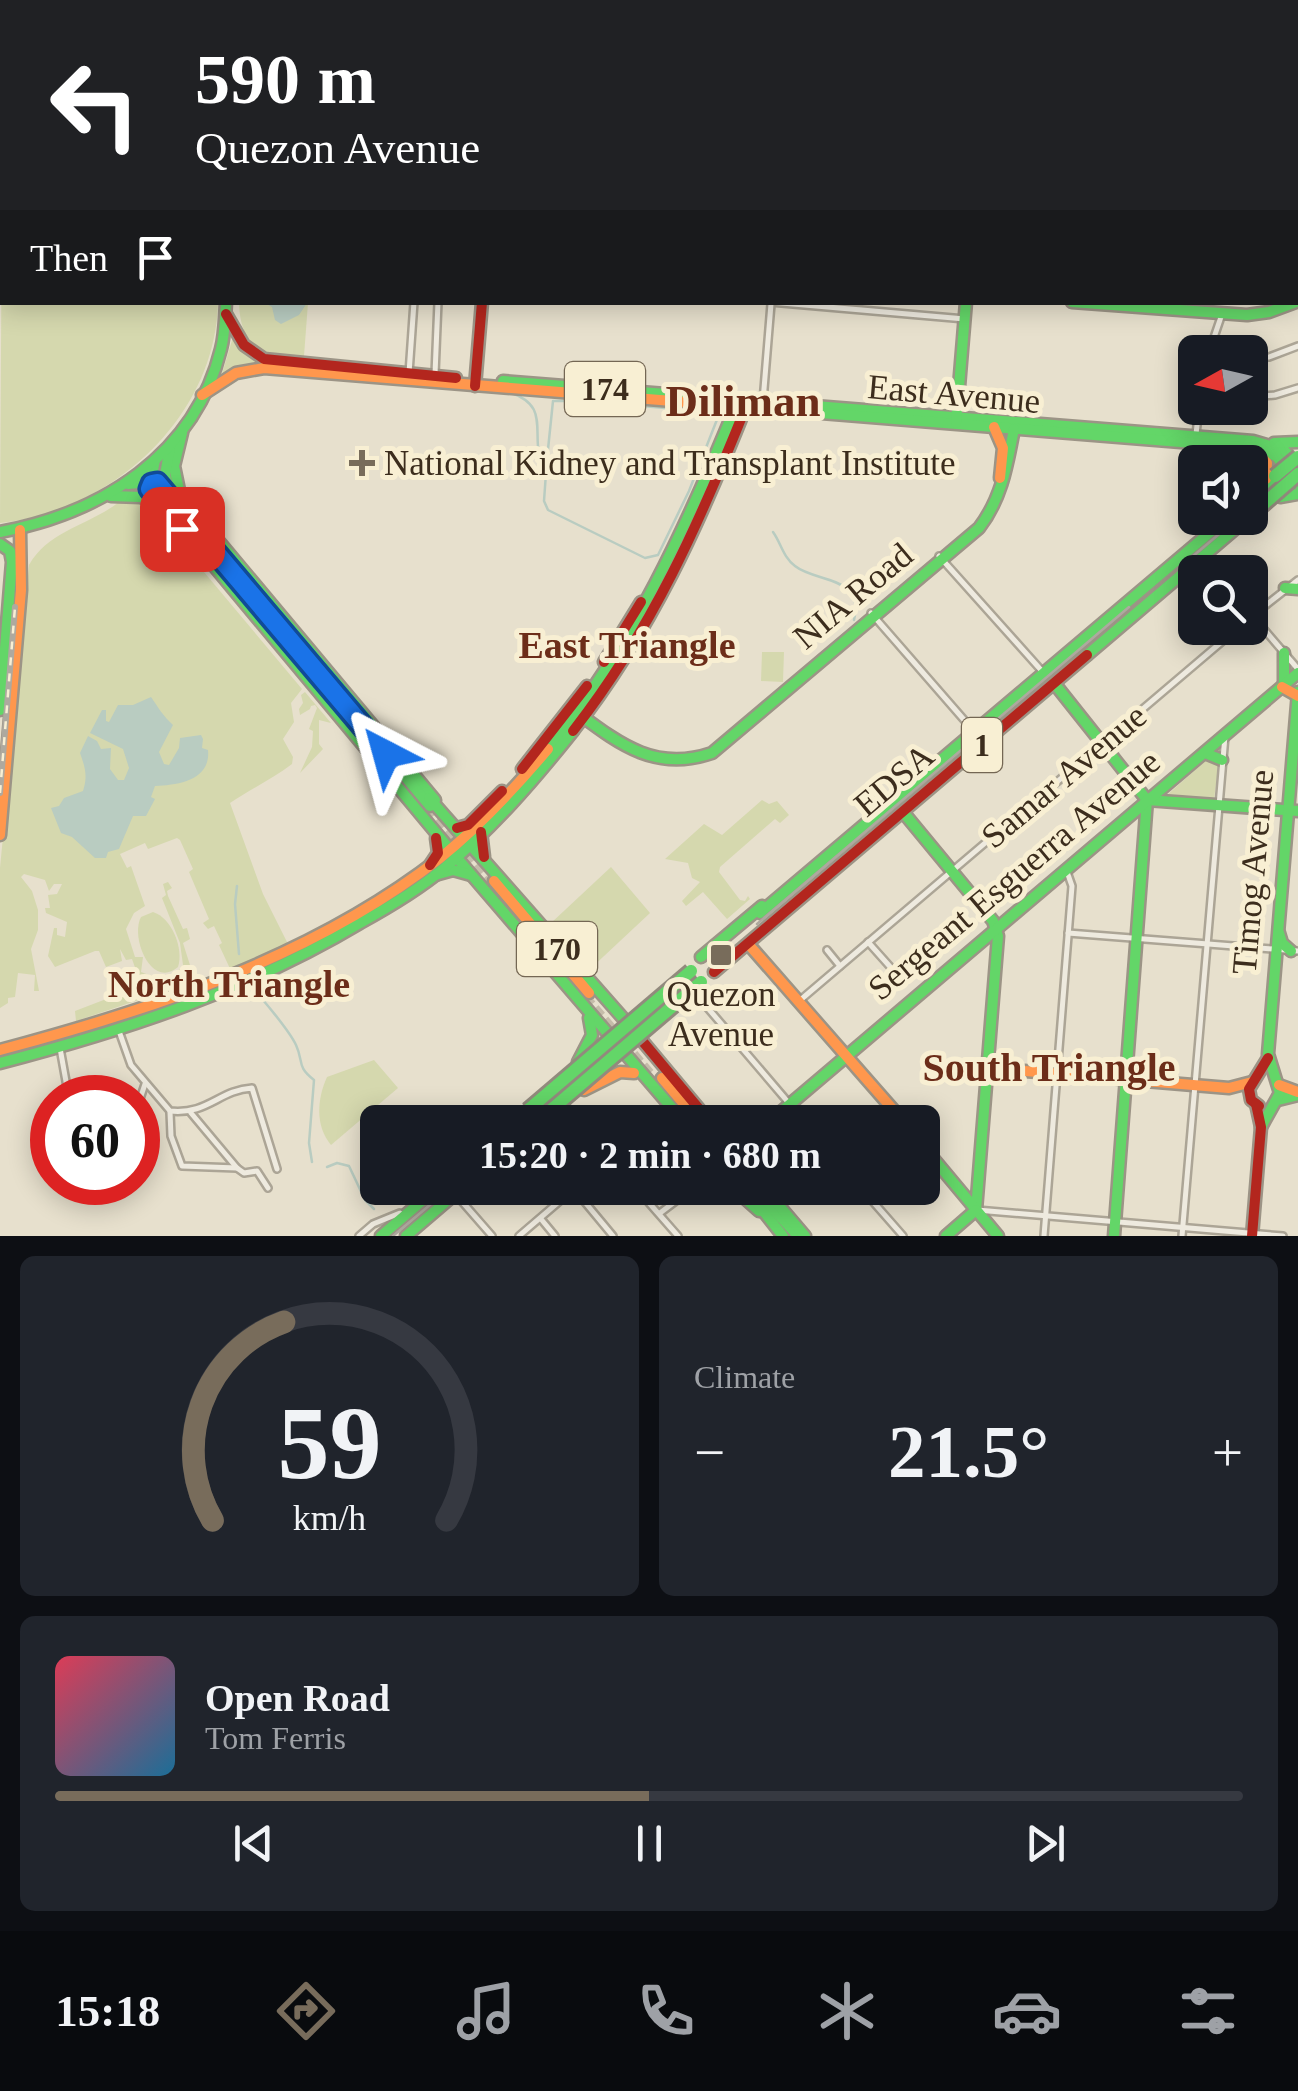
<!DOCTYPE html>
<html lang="en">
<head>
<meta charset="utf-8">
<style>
	:root { --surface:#171b24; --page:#20242c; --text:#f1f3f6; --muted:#9ea1a6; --line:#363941; --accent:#786c5b }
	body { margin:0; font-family:Georgia,serif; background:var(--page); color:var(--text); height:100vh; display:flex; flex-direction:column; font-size:38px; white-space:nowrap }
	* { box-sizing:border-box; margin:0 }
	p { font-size:32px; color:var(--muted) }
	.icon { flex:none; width:55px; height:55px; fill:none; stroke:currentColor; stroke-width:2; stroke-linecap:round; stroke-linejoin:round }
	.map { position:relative; height:1236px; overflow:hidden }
	.drawer { display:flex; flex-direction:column; gap:20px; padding:20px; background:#0d0f14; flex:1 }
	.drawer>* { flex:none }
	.banner { position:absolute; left:0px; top:0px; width:1300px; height:305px; box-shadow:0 5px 25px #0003; background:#202124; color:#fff; overflow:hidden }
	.needle { width:65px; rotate:262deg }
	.fabs { position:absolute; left:1178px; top:335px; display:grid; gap:20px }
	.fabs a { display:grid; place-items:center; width:90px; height:90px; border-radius:15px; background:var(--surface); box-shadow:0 5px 25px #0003; font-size:50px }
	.speed { position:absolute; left:30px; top:1075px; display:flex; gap:20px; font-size:50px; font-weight:700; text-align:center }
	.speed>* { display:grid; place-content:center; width:130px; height:130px; border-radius:50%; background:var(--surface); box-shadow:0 5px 25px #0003; line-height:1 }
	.speed .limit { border:15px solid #d22; background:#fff; color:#111 }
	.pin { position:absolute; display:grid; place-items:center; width:85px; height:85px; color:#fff; margin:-42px; border-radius:20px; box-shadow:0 5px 15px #0006 }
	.me { position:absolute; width:110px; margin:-55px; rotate:321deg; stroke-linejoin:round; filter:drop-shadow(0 0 8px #0008) }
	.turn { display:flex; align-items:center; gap:35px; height:210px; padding:0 30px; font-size:45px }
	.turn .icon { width:130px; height:130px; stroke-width:2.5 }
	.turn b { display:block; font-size:70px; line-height:85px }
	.then { display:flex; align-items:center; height:95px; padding:0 30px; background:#0003; gap:20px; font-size:38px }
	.big { font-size:75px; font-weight:800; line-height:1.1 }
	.drawer .card { flex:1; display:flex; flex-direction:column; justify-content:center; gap:15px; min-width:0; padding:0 35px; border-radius:15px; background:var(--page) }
	.drawer .dial { align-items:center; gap:0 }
	.dial svg { height:260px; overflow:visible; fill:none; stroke:var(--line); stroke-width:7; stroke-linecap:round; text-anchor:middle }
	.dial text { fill:var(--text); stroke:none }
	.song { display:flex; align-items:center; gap:30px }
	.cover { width:120px; height:120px; border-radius:15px; background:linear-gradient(135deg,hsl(350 70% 55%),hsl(200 70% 35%)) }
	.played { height:10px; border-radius:5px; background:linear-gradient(90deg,var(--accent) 50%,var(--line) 50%) }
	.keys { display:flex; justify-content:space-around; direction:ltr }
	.heat { display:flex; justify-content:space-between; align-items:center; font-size:55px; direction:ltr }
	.drawer .tiles { flex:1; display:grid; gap:20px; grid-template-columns:1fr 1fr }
	.card:last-child { grid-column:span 2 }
	.trip { position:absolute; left:360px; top:1105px; width:580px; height:100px; border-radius:15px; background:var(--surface); box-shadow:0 5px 25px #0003; font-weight:800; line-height:100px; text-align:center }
	.menu { display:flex; height:160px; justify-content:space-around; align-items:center; background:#090b0e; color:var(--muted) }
	.menu .icon { width:70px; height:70px }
	.menu .on { color:var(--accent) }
	.menu b { font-size:45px; color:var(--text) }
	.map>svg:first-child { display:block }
	.green { fill:#d5d8ae }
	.water { fill:#b9ccc1 }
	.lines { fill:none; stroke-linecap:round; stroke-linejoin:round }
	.stream { stroke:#b9ccc1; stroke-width:2.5 }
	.primary-tunnel { stroke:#c5bcaa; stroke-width:10; stroke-dasharray:10 5; stroke-linecap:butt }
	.street-casing { stroke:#aca596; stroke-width:10 }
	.fast-casing { stroke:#9c9486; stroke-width:15 }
	.slow-casing { stroke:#9c9486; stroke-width:15 }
	.jam-casing { stroke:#9c9486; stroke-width:15 }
	.street { stroke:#eeeadf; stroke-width:5 }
	.fast { stroke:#63d668; stroke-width:10 }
	.slow { stroke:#ff974d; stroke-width:10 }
	.jam { stroke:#b3261e; stroke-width:10 }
	.tram { stroke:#aea99f; stroke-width:2.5 }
	.rail-casing { stroke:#aea99f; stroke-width:6 }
	.rail { stroke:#f8efd3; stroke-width:2.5; stroke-dasharray:8; stroke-linecap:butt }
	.fast-bridge-casing { stroke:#928a7d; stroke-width:18; stroke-linecap:butt }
	.fast-bridge { stroke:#63d668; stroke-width:12 }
	.route-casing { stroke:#114b97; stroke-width:25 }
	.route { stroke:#1a73e8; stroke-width:18 }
	.poi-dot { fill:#786c5b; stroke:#f8efd3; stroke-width:4 }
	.labels { text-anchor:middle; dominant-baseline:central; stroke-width:10; stroke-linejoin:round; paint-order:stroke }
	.shield { fill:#f8efd3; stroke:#746754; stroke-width:2.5 }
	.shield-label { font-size:32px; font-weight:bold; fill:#3c2d1d }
	.street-label { font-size:35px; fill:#3c2d1d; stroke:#f8efd3 }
	.poi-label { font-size:35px; fill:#3c2d1d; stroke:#f8efd3; text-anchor:start }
	.neighbourhood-label { font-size:38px; font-weight:bold; fill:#6c2d19; stroke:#f8efd3 }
	.quarter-label { font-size:40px; font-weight:bold; fill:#6c2d19; stroke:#f8efd3 }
	.district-label { font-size:45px; font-weight:bold; fill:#6c2d19; stroke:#f8efd3 }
</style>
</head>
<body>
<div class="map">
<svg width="1298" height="1236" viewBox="0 0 1298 1236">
	<rect width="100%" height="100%" fill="#e7e0cd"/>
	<g class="green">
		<path d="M2 180V302L218 303C215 418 111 512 0 523Z"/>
		<path d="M239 303H308L304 356 262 352C244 338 240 325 239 303Z"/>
		<path d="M233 337 253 359 262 364 221 377Z"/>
		<path d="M119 502 141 504 157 516 302 689 291 703 294 722 283 739 293 757 292 764C272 779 251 789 230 803L263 894 290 948 233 975 219 945 222 943 214 926 208 929 203 923 209 919 189 872 193 869 180 840 177 838 148 849 145 843 120 854 127 868 131 866 145 906 134 913 126 929 135 957H143L141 972C156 978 173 981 183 965L180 943 162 898 166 895 163 884 168 882 172 888 167 891 168 896 183 929 187 928 190 939 183 943 195 981 76 1021 75 1011 114 996 111 982 137 973 132 959 126 960 120 949 122 961 106 967 99 951H95L55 967 48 956 54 928H57V935L65 937 67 922 46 913 45 908H50L48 895 57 894 62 884H54L49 891 45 880 24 874 21 877 32 891 38 910V930L31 949 39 991H34L35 975 18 973 15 997 8 998V1003L0 1008V868L29 565C49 530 88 526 119 502Z"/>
		<path d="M762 652H784L783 682 761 681Z"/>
		<path d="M305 692 331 723 319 720V744L323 749 300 773 312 747 313 731 309 729 317 708 315 705 311 706 310 709 300 715 299 709 303 703 301 695Z"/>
		<path d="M1211 756 1219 762 1214 799 1166 796Z"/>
		<path d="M762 800 769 804 777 801 789 815 780 823 775 819 720 867 719 872 740 900 745 901 748 896 750 899 727 919 703 892 686 906 682 901 700 882 692 878 688 863 665 859 704 824 722 835Z"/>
		<path d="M611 867 650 913 588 971 550 924Z"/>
		<path d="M153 912C172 918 184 949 178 967 151 990 130 937 141 917Z"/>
		<path d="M374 1060 398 1088 331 1145C315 1126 317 1099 327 1077Z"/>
	</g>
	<g class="water">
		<path d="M265 303H307L299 315 281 324 275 320 272 307Z"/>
		<path d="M151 697C158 707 163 716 173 725L159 752 164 764 169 765 179 748 180 738 201 735 203 739 202 748 208 750C211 780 179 785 155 786L151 797 155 799 146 816H133L119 849 108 852 106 858H95L72 837 61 833 51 808 59 806 64 798 83 791C88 776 85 767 80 753L88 736 97 741 101 749 111 748 110 769 118 780H124L129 768 123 749 90 733 102 710H106V721L109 722 118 705H133Z"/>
	</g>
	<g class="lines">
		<g class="stream">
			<path d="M509 392C547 405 534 425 539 456L547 459 553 401H574"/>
			<path d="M547 459 544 501 548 510 645 558 658 555 689 491 718 417 713 412 594 402"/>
			<path d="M773 532C781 543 783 557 795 566 816 583 865 575 854 620"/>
			<path d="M237 886 235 904 239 954"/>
			<path d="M251 988C261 996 290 1032 296 1045 304 1062 296 1066 314 1080L309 1143 312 1162"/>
			<path d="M327 1167 337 1163 349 1166 365 1200 374 1209"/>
		</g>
		<g class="primary-tunnel">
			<path d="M425 810 490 886"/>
			<path d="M585 997 657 1082"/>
		</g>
		<g class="street-casing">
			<g id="street">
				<path d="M385 0 387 2"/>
				<path d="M478 0 479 2"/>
				<path d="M620 0 621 2"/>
				<path d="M667 0 668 2"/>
				<path d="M811 0V2"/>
				<path d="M104 2V0"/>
				<path d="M225 2 228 0"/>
				<path d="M285 2 288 0"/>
				<path d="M351 2 354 0"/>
				<path d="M553 2 558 0"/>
				<path d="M782 2 795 0"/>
				<path d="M770 302 965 319"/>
				<path d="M1209 352 1222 314"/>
				<path d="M1250 358 1269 357 1298 346"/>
				<path d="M409 373 414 302"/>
				<path d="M435 374 438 302"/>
				<path d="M1250 397 1275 395 1298 388"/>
				<path d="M763 401 771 304"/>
				<path d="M1196 434 1199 408"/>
				<path d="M939 556 1041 670"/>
				<path d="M1206 561 1216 572"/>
				<path d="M871 613 972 729"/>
				<path d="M1250 613 1298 669"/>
				<path d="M1252 616 1298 580"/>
				<path d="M1068 933 1298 951"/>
				<path d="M868 942 893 970"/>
				<path d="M827 950 840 966"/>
				<path d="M695 993 805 1122"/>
				<path d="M798 1002 1238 628"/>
				<path d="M119 1031 131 1065 170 1111C208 1115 219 1090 252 1088L277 1169"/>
				<path d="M60 1048 69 1098"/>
				<path d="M138 1105 145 1084"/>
				<path d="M565 1105 580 1122"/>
				<path d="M170 1112 171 1136 182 1166 237 1168"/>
				<path d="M191 1113 237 1168 244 1173 257 1171 268 1188"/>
				<path d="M636 1188 678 1236"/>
				<path d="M861 1188 903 1236"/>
				<path d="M574 1189 613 1236"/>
				<path d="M458 1197 492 1236"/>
				<path d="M977 1210 1283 1236"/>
				<path d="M660 1213 693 1188"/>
				<path d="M541 1219 555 1236"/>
				<path d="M359 1236 373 1224 400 1213"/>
				<path d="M519 1236 575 1188"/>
				<path d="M1044 1236 1072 886 1066 869"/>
				<path d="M1182 1236 1225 736"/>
			</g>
		</g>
		<g class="fast-casing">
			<g id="fast">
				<path d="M1272 0 1274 2"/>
				<path d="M438 2 442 0"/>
				<path d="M452 2 456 0"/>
				<path d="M0 14H2"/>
				<path d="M1298 55V56"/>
				<path d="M1298 142V143"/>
				<path d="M0 172 2 171"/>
				<path d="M1072 302 1247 315 1269 312 1296 302"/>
				<path d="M503 381 1253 441 1284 450 1298 467"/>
				<path d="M747 407 1255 448 1276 456 1298 484"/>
				<path d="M956 423 966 302"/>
				<path d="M182 433 174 466 180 495 435 800"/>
				<path d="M1274 443 1298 442"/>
				<path d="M155 460 153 470 157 483 430 806"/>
				<path d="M128 484 138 483 150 489 457 858 684 1122"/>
				<path d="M169 494 165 475 170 447"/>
				<path d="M111 496 141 497 162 506"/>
				<path d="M1280 497 1298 494"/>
				<path d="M1250 498 1275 476"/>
				<path d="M0 532C102 513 195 455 221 349 225 334 225 317 226 302"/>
				<path d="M0 544 10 551 12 562 0 710"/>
				<path d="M1285 588 1298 589"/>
				<path d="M1284 653V685"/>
				<path d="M1087 655 1248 518"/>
				<path d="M1054 683 1147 800 1114 1236"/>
				<path d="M571 708C617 742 653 773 712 753L979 528C1002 498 1007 465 1014 429"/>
				<path d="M548 749C632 646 687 526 737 403"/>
				<path d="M1205 753 1222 760"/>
				<path d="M429 798 629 1025"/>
				<path d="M1147 800 1298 811"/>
				<path d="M903 812 993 921 998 936 976 1210"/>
				<path d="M435 875 453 870 471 875"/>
				<path d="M760 913 1227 518"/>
				<path d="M1279 933 1282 943 1291 951"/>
				<path d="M701 957 762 906"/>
				<path d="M578 1062 592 1035 589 1018"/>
				<path d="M0 1063C126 1030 248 990 360 923 389 907 418 890 443 869 492 829 534 780 573 731"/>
				<path d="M1278 1100 1298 1095"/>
				<path d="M769 1122 1298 673"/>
				<path d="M1261 1127 1280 1093 1268 1054 1298 692"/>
				<path d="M922 1145 998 1236"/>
				<path d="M733 1188 759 1211"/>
				<path d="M745 1188 783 1236"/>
				<path d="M754 1188 798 1236"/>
				<path d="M764 1188 805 1236"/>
				<path d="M381 1236 437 1188"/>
				<path d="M406 1236 462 1188"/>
				<path d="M946 1236 976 1210"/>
			</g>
		</g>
		<g class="slow-casing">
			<g id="slow">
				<path d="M0 66 2 65"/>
				<path d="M1298 231V232"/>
				<path d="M202 395 236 373 264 368 747 407"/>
				<path d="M994 427 1003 448 1000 478"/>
				<path d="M1255 451 1267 463 1266 479"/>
				<path d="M1282 687 1298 696"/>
				<path d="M0 835 21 590 20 530"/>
				<path d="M494 881 589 993"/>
				<path d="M750 946 904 1122"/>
				<path d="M0 1050C154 1009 313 957 440 858 480 826 515 788 548 749"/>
				<path d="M988 1068 1229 1088 1252 1082"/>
				<path d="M662 1078 699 1122"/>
				<path d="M1279 1085 1298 1092"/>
				<path d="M584 1090 620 1072 634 1073"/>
			</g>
		</g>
		<g class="jam-casing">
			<g id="jam">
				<path d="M990 0V2"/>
				<path d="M226 314 244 345 264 359 456 378"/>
				<path d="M475 386 482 302"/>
				<path d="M604 662 641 602"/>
				<path d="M573 731C652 630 700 522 747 404"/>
				<path d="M522 769 587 686"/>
				<path d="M457 828 468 825 502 791"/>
				<path d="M481 832 484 857"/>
				<path d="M430 865 438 853 436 838"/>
				<path d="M714 972 1087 655"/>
				<path d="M639 1037 710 1122"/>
				<path d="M1259 1106 1251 1100 1249 1089 1268 1058"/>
				<path d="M514 1122 528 1110"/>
				<path d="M1252 1236 1261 1127 1256 1104"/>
			</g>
		</g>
		<use href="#street" class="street"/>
		<use href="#fast" class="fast"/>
		<use href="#slow" class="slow"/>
		<use href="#jam" class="jam"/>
		<g class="tram">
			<path d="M1250 507 1298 466"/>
			<path d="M1192 557 1238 518"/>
			<path d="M757 924 1129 607"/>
			<path d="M523 1122 695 976"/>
			<path d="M393 1236 450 1188"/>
		</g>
		<g class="rail-casing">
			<path id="rail" d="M0 793 15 607"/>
		</g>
		<use href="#rail" class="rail"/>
		<g class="fast-bridge-casing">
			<g id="fast-bridge">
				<path d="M1275 476 1298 457"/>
				<path d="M1250 516 1298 474"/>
				<path d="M528 1110 691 971"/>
				<path d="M538 1121 701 982"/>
			</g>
		</g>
		<use href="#fast-bridge" class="fast-bridge"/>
	</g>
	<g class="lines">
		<g class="route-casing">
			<path id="route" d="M182 529 150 489 152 484 157 483 386 754"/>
		</g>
		<use href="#route" class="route"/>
	</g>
	<g class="poi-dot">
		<path d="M357 448h10v10h10v10h-10v10h-10v-10h-10v-10h10z"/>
		<rect x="709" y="943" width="24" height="24" rx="5"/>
	</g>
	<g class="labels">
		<g class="shield">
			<rect x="565" y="362" width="80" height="54" rx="8"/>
			<rect x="962" y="718" width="40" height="54" rx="8"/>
			<rect x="517" y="922" width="80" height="54" rx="8"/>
		</g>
		<g class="shield-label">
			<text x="605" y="389">174</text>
			<text x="982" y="745">1</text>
			<text x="557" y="949">170</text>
		</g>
		<g class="street-label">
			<text transform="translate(954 394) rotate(5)">East Avenue</text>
			<text transform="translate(853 596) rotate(-40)">NIA Road</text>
			<text transform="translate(1064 776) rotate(-40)">Samar Avenue</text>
			<text transform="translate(894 780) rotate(-40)">EDSA</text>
			<text transform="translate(1253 872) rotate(-85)">Timog Avenue</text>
			<text transform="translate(1014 875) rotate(-40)">Sergeant Esguerra Avenue</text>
		</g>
		<g class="poi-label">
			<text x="384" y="463">National Kidney and Transplant Institute</text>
			<text x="721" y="994" text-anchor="middle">Quezon<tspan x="721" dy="40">Avenue</tspan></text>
		</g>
		<g class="neighbourhood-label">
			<text x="627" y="645">East Triangle</text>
			<text x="229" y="984">North Triangle</text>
		</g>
		<g class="quarter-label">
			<text x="1049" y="1067">South Triangle</text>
		</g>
		<g class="district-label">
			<text x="743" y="401">Diliman</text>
		</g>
	</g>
</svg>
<div class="fabs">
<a><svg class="needle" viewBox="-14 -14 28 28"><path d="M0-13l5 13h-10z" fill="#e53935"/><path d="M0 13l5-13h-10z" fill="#9ea1a6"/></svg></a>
<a><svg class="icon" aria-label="sound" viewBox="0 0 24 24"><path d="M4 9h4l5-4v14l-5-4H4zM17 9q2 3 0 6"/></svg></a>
<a><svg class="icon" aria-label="search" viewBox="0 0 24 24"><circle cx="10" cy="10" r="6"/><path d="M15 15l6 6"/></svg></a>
</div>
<div class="speed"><div class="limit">60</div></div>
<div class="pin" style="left:182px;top:529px;background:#d93025"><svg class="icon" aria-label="arrive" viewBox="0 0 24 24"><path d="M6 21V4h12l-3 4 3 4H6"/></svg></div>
<svg class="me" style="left:386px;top:754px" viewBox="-20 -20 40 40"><path d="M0-17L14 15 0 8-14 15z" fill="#1a73e8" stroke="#fff" stroke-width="4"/></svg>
<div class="trip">15:20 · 2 min · 680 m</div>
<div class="banner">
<div class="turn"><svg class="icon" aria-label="left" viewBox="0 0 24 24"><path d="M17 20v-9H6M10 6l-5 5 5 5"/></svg><div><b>590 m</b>Quezon Avenue</div></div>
<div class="then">Then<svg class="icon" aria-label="arrive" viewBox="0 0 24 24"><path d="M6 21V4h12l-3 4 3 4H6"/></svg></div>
</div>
</div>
<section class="drawer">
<div class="tiles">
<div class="card dial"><svg viewBox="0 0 100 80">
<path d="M14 69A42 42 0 1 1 86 69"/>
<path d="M14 69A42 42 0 0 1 36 8" stroke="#786c5b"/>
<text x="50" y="56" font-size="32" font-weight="700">59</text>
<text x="50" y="72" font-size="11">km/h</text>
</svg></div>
<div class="card"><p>Climate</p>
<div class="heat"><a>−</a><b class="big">21.5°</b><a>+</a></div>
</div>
<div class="card">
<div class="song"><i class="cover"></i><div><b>Open Road</b><p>Tom Ferris</p></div></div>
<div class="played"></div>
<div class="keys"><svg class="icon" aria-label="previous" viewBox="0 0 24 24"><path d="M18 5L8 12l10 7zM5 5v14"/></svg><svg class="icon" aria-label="pause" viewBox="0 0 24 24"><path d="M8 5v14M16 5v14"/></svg><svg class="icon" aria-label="next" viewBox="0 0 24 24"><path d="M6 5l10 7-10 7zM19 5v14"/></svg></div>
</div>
</div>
</section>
<nav class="menu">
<b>15:18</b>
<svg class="icon on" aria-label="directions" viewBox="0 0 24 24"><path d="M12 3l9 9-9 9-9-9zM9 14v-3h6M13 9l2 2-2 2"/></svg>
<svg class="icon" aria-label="music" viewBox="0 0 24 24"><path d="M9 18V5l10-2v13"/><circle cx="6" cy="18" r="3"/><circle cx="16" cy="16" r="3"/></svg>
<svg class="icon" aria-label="phone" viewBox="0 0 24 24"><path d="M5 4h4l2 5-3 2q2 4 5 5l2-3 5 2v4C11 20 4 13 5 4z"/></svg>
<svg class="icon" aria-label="climate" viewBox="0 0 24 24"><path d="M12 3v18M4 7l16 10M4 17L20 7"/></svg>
<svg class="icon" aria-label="car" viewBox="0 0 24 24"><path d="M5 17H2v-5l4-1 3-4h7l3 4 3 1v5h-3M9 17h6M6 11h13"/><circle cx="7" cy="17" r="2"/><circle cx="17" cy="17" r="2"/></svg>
<svg class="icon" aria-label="filters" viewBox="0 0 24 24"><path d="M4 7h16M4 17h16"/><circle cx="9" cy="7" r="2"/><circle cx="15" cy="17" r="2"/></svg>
</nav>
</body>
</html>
